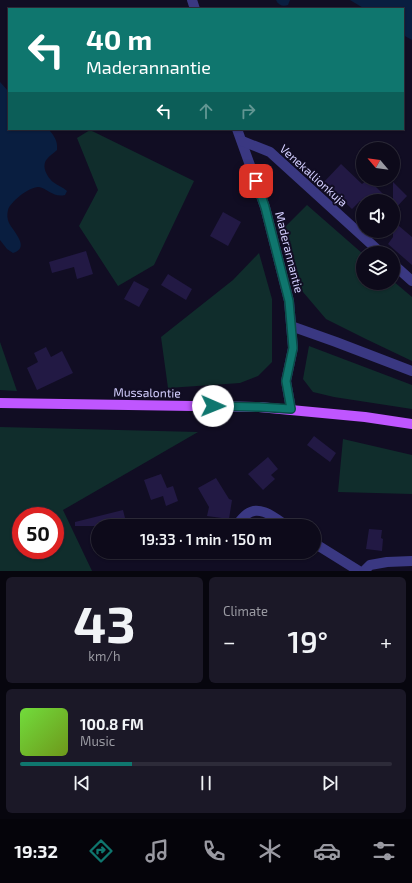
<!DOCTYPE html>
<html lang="en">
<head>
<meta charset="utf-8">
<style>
	:root { --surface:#0d0a1a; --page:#1b1827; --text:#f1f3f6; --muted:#9a9aa2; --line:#2d2b39; --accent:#0f766e }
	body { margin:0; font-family:"Exo 2",sans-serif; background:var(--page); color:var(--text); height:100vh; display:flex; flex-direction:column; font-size:15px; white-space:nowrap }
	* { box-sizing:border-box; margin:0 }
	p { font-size:13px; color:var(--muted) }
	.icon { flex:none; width:22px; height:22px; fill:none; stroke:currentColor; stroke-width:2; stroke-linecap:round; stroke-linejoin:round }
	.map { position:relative; height:571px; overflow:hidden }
	.details { display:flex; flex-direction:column; gap:6px; padding:6px; background:#07060e; flex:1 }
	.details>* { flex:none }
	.guide { position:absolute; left:8px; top:8px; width:396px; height:122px; border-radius:0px; box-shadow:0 1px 3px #0004,0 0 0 1px var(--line); background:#0f766e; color:#fff; overflow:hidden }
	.needle { width:26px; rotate:299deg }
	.fabs { position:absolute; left:356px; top:142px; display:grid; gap:8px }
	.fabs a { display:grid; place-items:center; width:44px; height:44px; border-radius:50%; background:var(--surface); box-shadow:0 1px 3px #0004,0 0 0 1px var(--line); font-size:20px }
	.speed { position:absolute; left:12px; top:507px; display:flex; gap:8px; font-size:20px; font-weight:700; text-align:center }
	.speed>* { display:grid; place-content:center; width:52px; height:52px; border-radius:50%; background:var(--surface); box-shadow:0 1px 3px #0004,0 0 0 1px var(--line); line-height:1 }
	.speed .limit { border:6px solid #d22; background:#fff; color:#111 }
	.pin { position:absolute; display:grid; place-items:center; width:34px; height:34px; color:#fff; margin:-17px; border-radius:8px; box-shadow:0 2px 6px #0006 }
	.me { position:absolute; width:44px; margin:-22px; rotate:91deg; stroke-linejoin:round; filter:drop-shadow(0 0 3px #0008) }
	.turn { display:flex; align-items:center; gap:14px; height:84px; padding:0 12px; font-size:18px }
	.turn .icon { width:52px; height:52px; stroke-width:2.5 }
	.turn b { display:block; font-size:28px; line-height:34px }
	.lanes { display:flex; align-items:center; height:38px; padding:0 12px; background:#0003; justify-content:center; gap:20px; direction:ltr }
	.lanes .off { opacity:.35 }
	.big { font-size:30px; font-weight:600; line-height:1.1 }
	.details .tile { flex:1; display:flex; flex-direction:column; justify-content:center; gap:6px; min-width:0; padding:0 14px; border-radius:6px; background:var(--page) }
	.details .dial { align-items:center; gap:0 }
	.dial b { font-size:52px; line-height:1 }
	.song { display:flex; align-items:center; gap:12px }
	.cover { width:48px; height:48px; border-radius:6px; background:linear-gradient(135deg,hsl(100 70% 55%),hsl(80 70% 35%)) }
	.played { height:4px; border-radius:2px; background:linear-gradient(90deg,var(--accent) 30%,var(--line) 30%) }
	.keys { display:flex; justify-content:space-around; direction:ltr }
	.heat { display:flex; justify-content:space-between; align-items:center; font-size:22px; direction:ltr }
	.details .tiles { flex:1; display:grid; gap:6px; grid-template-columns:1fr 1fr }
	.tile:last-child { grid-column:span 2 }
	.trip { position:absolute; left:91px; top:519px; width:230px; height:40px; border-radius:20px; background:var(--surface); box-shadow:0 1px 3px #0004,0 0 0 1px var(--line); font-weight:600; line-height:40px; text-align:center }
	.tab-bar { display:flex; height:64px; justify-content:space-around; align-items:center; background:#05040a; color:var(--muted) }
	.tab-bar .icon { width:28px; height:28px }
	.tab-bar .on { color:var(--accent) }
	.tab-bar b { font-size:18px; color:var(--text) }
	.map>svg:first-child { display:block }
	.green { fill:#102d2c; fill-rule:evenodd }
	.water { fill:#091e40 }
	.building { fill:#221944 }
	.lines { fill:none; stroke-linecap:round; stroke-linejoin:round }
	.minor { stroke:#3a3882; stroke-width:10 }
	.major { stroke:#bf56ff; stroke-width:10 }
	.route-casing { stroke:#0a4d48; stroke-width:10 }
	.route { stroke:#0f766e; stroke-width:7 }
	.labels { text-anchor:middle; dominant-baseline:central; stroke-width:4; stroke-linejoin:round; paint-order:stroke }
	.street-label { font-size:12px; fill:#d4cfff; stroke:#110d23 }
</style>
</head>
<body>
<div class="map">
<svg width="412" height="571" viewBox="0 0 412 571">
	<rect width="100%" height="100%" fill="#110d23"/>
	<g class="green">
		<path d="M90 130 194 181 154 265 118 286 79 226 98 190 77 138Z"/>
		<path d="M307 205 363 254V283H393V281L412 297V361L368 340 326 319 303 292 282 230Z"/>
		<path d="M259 253 272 299V362L258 376 240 383 168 388 161 337 233 280Z"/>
		<path d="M0 342 17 391 0 390Z"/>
		<path d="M309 346 412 385V409L334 397 313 392 303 379Z"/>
		<path d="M0 427 198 432 63 510 92 571H0ZM21 516H55V550H21Z"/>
		<path d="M343 439 412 455V494L338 492Z"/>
	</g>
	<g class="water">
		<path d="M276 0H290L288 5C283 7 278 5 276 0Z"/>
		<path d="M350 0H412V40L403 35V9H365Z"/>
		<path d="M0 82 9 92V129H48C54 135 58 141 57 150 54 153 49 156 47 159 41 166 47 177 53 182 58 186 63 187 67 191L65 195C54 198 48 189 39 187 30 186 10 202 8 210 7 214 7 219 9 223 13 231 31 248 13 253L7 249 0 240Z"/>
	</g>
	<g class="building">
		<path d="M341 164 362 184 368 179 390 201H360L352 209 324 182Z"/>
		<path d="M393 182 407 196 393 211Z"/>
		<path d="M223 212 241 222 228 246 210 236Z"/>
		<path d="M393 221 412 237V265L388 244 393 237Z"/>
		<path d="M86 251 93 274 77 279 74 267 52 273 49 262Z"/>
		<path d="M168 274 192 289 186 300 161 285Z"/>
		<path d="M134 281 149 289 139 307 124 299Z"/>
		<path d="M46 347 51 357 62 351 73 373 37 390 27 368 38 362 34 353Z"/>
		<path d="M314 436 336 453 330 462 307 445Z"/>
		<path d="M268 457 278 469 271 475 275 479 263 490 248 474Z"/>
		<path d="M161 474 167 488 173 486 178 501 166 506 163 496 151 500 144 480Z"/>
		<path d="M216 478 229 499 232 500 229 519 207 516 209 507 198 488Z"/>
		<path d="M123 510 127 526H75V522Z"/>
		<path d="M369 529 382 530 381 538 383 539 382 551 366 549Z"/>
	</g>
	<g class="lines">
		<g class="minor">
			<path d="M192 0 195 9"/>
			<path d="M237 129 265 207 289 301 293 348 286 381 291 409"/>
			<path d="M242 141 270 152 381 253"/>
			<path d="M393 264 412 281"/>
			<path d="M291 326 336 342 412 371"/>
			<path d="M236 526C239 522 243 517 247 514 260 504 276 519 287 526"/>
			<path d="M314 543 359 571"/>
			<path d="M364 571 370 565 387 562 412 561"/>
		</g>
		<path class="major" d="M0 403 259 407 365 417 412 424"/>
	</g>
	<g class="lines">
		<g class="route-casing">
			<path id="route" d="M213 406 259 407 291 409 286 381 293 348 289 301 265 207 256 181"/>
		</g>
		<use href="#route" class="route"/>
	</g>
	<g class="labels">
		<g class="street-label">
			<text transform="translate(314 175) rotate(42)">Venekallionkuja</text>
			<text transform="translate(290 252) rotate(76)">Maderannantie</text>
			<text transform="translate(147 392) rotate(1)">Mussalontie</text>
		</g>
	</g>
</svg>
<div class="fabs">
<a><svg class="needle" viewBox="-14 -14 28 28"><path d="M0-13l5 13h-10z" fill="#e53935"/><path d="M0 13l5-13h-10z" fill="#9a9aa2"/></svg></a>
<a><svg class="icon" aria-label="sound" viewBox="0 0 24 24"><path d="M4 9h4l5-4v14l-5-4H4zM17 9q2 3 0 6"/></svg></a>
<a><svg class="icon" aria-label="layers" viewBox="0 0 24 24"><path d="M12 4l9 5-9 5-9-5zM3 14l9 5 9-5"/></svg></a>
</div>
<div class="speed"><div class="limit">50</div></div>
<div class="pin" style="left:256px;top:181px;background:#d93025"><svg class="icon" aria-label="arrive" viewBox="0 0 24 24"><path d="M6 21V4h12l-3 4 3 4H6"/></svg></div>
<svg class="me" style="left:213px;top:406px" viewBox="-20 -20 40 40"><circle r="19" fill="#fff"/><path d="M0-13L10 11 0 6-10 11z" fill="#0f766e"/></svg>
<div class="trip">19:33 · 1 min · 150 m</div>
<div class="guide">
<div class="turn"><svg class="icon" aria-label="left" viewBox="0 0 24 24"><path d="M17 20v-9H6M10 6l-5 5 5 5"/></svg><div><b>40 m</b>Maderannantie</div></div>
<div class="lanes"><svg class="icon" aria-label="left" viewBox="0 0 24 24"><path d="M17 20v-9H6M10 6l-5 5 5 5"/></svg><svg class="icon off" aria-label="ahead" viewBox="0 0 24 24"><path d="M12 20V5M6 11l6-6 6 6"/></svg><svg class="icon off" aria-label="right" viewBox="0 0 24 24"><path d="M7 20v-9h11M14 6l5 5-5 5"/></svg></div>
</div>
</div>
<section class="details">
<div class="tiles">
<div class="tile dial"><b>43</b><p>km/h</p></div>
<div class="tile"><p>Climate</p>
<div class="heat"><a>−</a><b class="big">19°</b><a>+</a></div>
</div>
<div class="tile">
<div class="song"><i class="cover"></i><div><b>100.8 FM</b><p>Music</p></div></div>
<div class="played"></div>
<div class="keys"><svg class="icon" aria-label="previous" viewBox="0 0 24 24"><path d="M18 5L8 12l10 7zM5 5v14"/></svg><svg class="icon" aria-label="pause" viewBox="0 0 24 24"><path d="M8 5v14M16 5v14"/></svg><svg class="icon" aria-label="next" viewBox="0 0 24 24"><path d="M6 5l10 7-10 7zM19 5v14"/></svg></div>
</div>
</div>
</section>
<nav class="tab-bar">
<b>19:32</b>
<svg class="icon on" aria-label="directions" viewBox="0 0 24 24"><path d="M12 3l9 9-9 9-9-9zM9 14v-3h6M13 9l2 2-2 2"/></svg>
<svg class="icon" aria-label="music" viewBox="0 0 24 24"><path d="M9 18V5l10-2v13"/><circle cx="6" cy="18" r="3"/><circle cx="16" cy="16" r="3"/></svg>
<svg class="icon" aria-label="phone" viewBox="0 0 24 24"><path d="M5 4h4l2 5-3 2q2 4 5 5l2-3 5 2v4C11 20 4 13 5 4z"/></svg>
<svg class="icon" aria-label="climate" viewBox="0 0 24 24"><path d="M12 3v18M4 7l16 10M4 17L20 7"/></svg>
<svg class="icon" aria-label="car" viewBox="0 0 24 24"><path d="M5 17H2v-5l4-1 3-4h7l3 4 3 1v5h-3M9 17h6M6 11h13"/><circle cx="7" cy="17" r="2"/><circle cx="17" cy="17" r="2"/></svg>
<svg class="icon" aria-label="filters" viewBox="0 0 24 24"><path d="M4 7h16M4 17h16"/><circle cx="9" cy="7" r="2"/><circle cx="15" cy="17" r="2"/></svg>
</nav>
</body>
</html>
